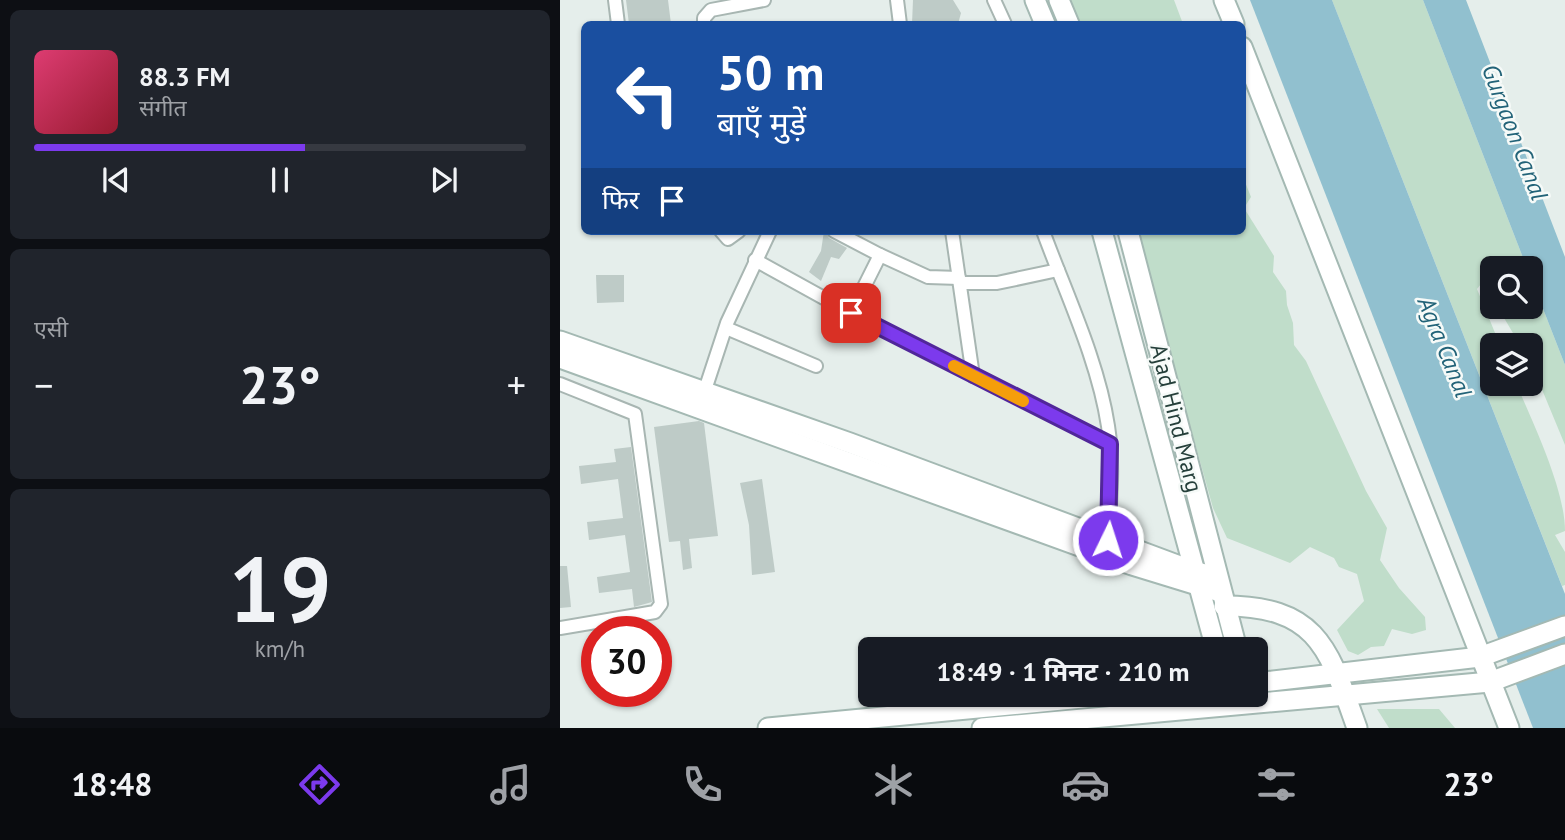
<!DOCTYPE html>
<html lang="hi">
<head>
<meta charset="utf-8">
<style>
	:root { --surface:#171b24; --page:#20242c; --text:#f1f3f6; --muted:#9ea1a6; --line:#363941; --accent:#7c3aed }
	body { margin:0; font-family:"PT Sans","Noto Sans Devanagari",sans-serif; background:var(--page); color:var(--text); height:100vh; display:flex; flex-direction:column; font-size:26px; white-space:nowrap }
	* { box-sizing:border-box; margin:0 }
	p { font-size:23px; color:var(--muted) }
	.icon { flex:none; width:38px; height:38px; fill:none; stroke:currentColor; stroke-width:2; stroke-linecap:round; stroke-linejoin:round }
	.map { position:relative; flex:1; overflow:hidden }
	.sheet { display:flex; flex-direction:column; gap:10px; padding:10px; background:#0d0f14; width:560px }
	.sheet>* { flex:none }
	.banner { position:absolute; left:21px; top:21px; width:665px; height:214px; border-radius:10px; box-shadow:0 2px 5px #0004; background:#1a4fa0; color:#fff; overflow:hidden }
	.fabs { position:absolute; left:920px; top:256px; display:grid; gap:14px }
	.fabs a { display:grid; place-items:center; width:63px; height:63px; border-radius:10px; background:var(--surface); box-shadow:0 2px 5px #0004; font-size:35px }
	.speed { position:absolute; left:21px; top:616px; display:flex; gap:14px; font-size:35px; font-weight:700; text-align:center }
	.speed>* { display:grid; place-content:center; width:91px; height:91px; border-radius:50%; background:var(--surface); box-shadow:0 2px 5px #0004; line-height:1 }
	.speed .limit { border:10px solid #d22; background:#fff; color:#111 }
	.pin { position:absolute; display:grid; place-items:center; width:60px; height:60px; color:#fff; margin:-30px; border-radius:14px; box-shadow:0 4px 10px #0006 }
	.me { position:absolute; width:77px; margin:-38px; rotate:4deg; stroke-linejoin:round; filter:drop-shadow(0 0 5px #0008) }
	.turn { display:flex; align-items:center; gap:24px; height:147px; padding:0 21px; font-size:32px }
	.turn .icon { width:91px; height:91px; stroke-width:2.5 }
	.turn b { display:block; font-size:49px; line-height:60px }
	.then { display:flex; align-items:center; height:66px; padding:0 21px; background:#0003; gap:14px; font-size:26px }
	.big { font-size:52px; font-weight:700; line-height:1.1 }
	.sheet .tile { flex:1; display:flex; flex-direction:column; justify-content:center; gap:10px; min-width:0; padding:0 24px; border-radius:10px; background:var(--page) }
	.sheet .dial { align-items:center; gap:0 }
	.dial b { font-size:91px; line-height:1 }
	.song { display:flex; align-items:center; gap:21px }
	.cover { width:84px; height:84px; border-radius:10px; background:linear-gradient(135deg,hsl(340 70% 55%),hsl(350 70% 35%)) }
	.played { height:7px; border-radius:4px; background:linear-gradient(90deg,var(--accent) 55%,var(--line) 55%) }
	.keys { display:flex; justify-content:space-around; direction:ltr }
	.heat { display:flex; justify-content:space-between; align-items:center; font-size:38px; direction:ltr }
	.trip { position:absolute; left:298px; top:637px; width:410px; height:70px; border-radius:10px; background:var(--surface); box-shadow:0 2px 5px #0004; font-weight:700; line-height:70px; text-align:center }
	.tabs { display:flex; height:112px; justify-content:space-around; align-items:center; background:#090b0e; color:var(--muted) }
	.tabs .icon { width:49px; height:49px }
	.tabs .current { color:var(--accent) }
	.tabs b { font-size:32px; color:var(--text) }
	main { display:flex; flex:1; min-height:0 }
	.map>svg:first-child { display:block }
	.green { fill:#c0ddca }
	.water { fill:#91c0cf }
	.building { fill:#becbc7 }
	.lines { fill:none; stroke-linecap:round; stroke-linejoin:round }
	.street-casing { stroke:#a8b6b2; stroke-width:16 }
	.secondary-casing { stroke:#a4b9b3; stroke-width:23 }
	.street { stroke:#fff; stroke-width:12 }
	.secondary { stroke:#fff; stroke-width:19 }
	.route-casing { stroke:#51269a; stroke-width:18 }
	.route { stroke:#7c3aed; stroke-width:12 }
	.slow { stroke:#f59e0b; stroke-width:12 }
	.labels { text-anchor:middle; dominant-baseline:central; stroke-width:5; stroke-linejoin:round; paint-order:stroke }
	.street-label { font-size:23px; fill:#253f3a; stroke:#f6faf8 }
	.water-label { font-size:24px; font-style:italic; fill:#226378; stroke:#f6faf8 }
</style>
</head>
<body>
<main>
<section class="sheet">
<div class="tile">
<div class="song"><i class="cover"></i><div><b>88.3 FM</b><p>संगीत</p></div></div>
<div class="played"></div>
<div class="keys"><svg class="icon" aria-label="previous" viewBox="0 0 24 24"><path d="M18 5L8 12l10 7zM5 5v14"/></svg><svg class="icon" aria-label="pause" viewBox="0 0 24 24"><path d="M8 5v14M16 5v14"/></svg><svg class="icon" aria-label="next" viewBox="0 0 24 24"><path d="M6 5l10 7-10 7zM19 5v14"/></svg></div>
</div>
<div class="tile"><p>एसी</p>
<div class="heat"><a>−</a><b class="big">23°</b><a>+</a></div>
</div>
<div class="tile dial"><b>19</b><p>km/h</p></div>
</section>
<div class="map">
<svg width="1005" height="728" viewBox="0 0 1005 728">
	<rect width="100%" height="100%" fill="#e5eeeb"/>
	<g class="green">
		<path d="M509 0H614L623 24H518Z"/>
		<path d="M772 0H863L967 268H933V300L921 284 917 289 940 345H933V383H956C973 423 1005 489 1005 531L995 535 1005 552V585L1002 586Z"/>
		<path d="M683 177 691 197 684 208 714 256 713 272 726 291 727 305 733 323 734 345 746 361 806 491 827 528 820 560 839 588 865 617 866 630 852 634 832 629 824 646 811 647 798 655 788 651 777 630 804 601 797 574 779 567 774 558 750 547 730 563 667 538 653 508 576 231H682Z"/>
		<path d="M971 278 1005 365V445L971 363V345H960L937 306H971Z"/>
		<path d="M817 709H879L895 728H829Z"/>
	</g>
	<g class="water">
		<path d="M690 0H772L1005 594V728H973Z"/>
		<path d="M863 0H906L1005 257V365L971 278V268H967Z"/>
	</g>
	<g class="building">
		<path d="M66 0H108L111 24H69Z"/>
		<path d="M353 0H393L401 13 398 24H352Z"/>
		<path d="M264 231 269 238 287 248 279 259 271 257 261 281 249 272 261 251Z"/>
		<path d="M36 275H64V302L37 303Z"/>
		<path d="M139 421 144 423 158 536 129 539 132 568 123 570 120 541 109 542 94 427Z"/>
		<path d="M71 447 92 602 74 607 72 589 39 593 37 577 70 572 65 535 29 540 27 522 63 518 58 479 21 484 19 466 56 462 54 449Z"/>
		<path d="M202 479 215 572 192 575 189 525 180 483Z"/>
		<path d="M0 566H7L11 607 0 608Z"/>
	</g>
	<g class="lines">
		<g class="street-casing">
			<g id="street">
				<path d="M55 0 58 24"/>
				<path d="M337 0 340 24"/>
				<path d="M434 0 445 24"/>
				<path d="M144 24V18L151 10 204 0"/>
				<path d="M161 231 168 239 179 231"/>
				<path d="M274 231 320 255 291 313"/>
				<path d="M392 231 413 376"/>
				<path d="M483 231C506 294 538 360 548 426 554 464 550 502 548 540"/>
				<path d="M320 255 368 277 399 278"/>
				<path d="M195 260 291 313 550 444"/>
				<path d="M400 283H437L498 270"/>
				<path d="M166 328 256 366"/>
				<path d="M0 384 75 414 101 604 95 612 0 628"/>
				<path d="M143 396 167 323 210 231"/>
			</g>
		</g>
		<g class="secondary-casing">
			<g id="secondary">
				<path d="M475 0 485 24"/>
				<path d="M499 0 509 24"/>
				<path d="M664 0 674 24"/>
				<path d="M682 47 949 728"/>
				<path d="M542 231 656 649"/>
				<path d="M568 231 677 649"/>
				<path d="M0 341 290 443 633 571 656 577"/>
				<path d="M0 358 572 565 660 592"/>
				<path d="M664 606C759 606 769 650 797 728"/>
				<path d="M695 683 920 657 1005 626"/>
				<path d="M208 728 554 695"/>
				<path d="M422 728 930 682 1005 654"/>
			</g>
		</g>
		<use href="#street" class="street"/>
		<use href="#secondary" class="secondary"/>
	</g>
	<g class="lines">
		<g class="route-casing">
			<path id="route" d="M291 313 550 444 548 540"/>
		</g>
		<use href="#route" class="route"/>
		<path class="slow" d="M394 366 463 401"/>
	</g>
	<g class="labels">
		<g class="street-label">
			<text transform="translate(617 418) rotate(76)">Ajad Hind Marg</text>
		</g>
		<g class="water-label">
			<text transform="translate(955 132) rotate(69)">Gurgaon Canal</text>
			<text transform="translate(885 347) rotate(68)">Agra Canal</text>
		</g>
	</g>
</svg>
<div class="fabs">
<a><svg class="icon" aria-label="search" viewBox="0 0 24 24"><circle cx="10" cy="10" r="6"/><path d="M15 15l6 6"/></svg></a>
<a><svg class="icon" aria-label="layers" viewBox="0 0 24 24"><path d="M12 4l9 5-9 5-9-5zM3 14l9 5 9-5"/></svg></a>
</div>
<div class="speed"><div class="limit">30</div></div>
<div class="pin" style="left:291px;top:313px;background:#d93025"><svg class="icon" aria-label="arrive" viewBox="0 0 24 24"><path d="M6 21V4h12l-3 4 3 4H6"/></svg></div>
<svg class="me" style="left:548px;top:540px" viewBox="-20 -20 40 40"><circle r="17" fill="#7c3aed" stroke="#fff" stroke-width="3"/><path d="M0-11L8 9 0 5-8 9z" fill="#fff"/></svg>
<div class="trip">18:49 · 1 मिनट · 210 m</div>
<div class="banner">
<div class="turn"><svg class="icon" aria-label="left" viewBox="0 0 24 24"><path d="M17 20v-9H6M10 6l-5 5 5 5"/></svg><div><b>50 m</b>बाएँ मुड़ें</div></div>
<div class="then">फिर<svg class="icon" aria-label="arrive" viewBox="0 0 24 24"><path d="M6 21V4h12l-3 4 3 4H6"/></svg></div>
</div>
</div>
</main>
<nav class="tabs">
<b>18:48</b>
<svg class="icon current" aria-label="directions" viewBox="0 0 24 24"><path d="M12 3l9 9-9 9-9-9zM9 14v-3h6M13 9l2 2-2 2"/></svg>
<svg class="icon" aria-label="music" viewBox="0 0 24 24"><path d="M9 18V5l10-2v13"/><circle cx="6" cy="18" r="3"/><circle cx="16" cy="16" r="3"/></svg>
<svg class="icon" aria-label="phone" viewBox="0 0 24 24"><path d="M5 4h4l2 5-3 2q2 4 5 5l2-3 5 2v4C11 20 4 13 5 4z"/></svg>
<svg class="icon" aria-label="climate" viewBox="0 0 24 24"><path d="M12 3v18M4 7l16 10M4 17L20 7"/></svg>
<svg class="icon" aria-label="car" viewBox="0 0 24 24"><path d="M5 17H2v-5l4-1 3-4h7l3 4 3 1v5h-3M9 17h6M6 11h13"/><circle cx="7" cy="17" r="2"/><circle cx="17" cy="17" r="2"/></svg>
<svg class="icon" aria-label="filters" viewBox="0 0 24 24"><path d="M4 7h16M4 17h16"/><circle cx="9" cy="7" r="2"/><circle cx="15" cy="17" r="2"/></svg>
<b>23°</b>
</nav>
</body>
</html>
